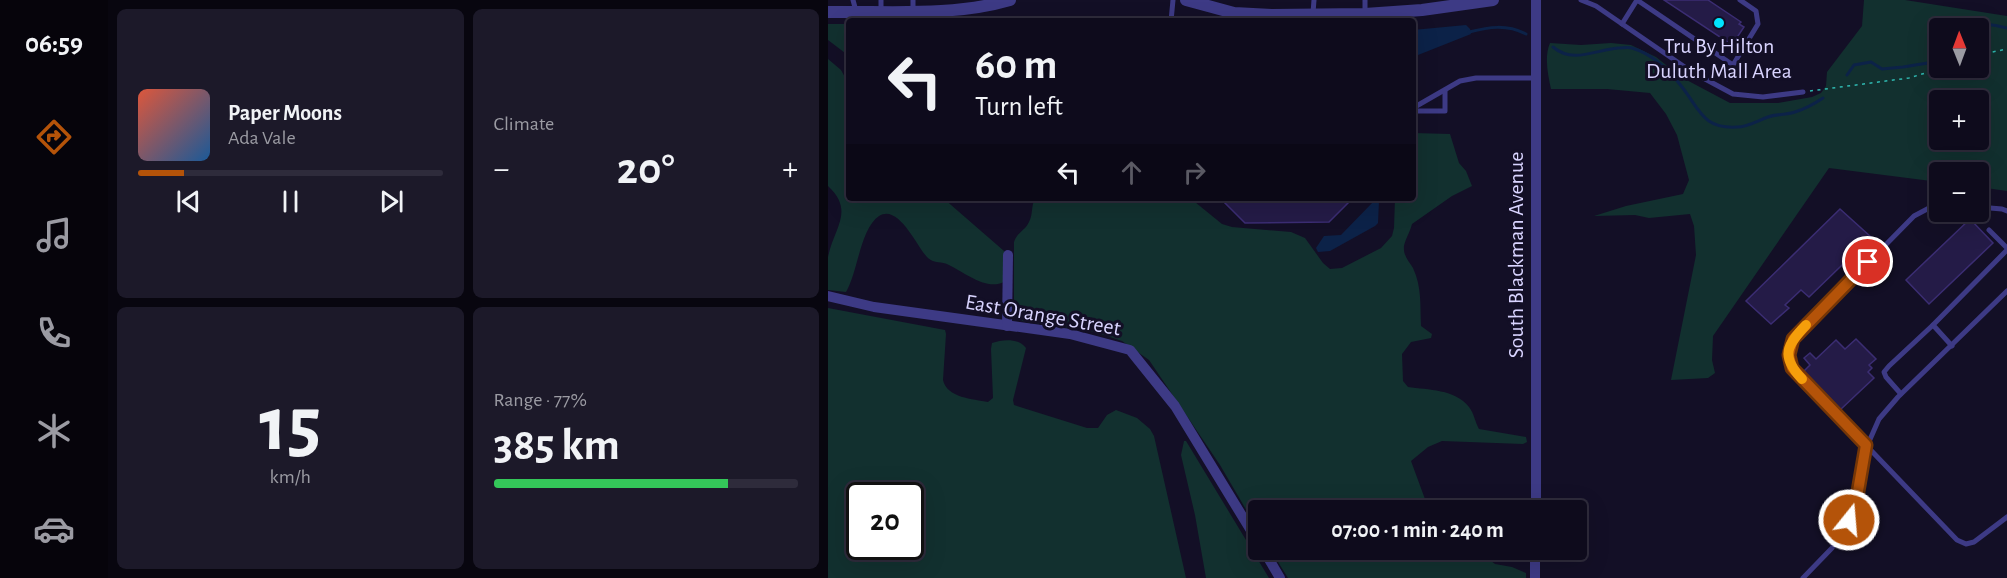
<!DOCTYPE html>
<html lang="en">
<head>
<meta charset="utf-8">
<style>
	:root { --surface:#0e0b1c; --page:#1c1929; --text:#f1f3f6; --muted:#9b9ba3; --line:#2e2b3b; --accent:#b45309 }
	body { margin:0; font-family:"Alegreya Sans",sans-serif; background:var(--page); color:var(--text); height:100vh; display:flex; flex-direction:column; font-size:22px; white-space:nowrap }
	* { box-sizing:border-box; margin:0 }
	p { font-size:20px; color:var(--muted) }
	.icon { flex:none; width:33px; height:33px; fill:none; stroke:currentColor; stroke-width:2; stroke-linecap:round; stroke-linejoin:round }
	.map { position:relative; flex:1; overflow:hidden }
	.panel { display:flex; flex-direction:column; gap:9px; padding:9px; background:#08060f; width:720px }
	.panel>* { flex:none }
	.top-card { position:absolute; left:18px; top:18px; width:570px; height:183px; border-radius:6px; box-shadow:0 6px 24px #0002,0 0 0 2px var(--line); background:#0e0b1c; color:var(--text); overflow:hidden }
	.needle { width:39px; rotate:359deg }
	.tools { position:absolute; left:1101px; top:18px; display:grid; gap:12px }
	.tools a { display:grid; place-items:center; width:60px; height:60px; border-radius:6px; background:var(--surface); box-shadow:0 6px 24px #0002,0 0 0 2px var(--line); font-size:30px }
	.speed { position:absolute; left:18px; top:482px; display:flex; gap:12px; font-size:30px; font-weight:700; text-align:center }
	.speed>* { display:grid; place-content:center; width:78px; height:78px; border-radius:50%; background:var(--surface); box-shadow:0 6px 24px #0002,0 0 0 2px var(--line); line-height:1 }
	.speed .limit { border:3px solid #111; border-radius:9px; background:#fff; color:#111 }
	.pin { position:absolute; display:grid; place-items:center; width:51px; height:51px; color:#fff; margin:-26px; border:3px solid #fff; border-radius:50%; box-shadow:0 2px 6px #0007 }
	.me { position:absolute; width:66px; margin:-33px; rotate:17deg; stroke-linejoin:round; filter:drop-shadow(0 0 4px #0008) }
	.turn { display:flex; align-items:center; gap:21px; height:126px; padding:0 30px; font-size:27px }
	.turn .icon { width:78px; height:78px; stroke-width:2.5 }
	.turn b { display:block; font-size:42px; line-height:51px }
	.lanes { display:flex; align-items:center; height:57px; padding:0 30px; background:#0003; justify-content:center; gap:30px; direction:ltr }
	.lanes .off { opacity:.35 }
	.big { font-size:45px; font-weight:700; line-height:1.1 }
	.panel .widget { flex:1; display:flex; flex-direction:column; justify-content:center; gap:9px; min-width:0; padding:0 21px; border-radius:9px; background:var(--page) }
	.panel .dial { align-items:center; gap:0 }
	.dial b { font-size:78px; line-height:1 }
	.song { display:flex; align-items:center; gap:18px }
	.cover { width:72px; height:72px; border-radius:9px; background:linear-gradient(135deg,hsl(10 70% 55%),hsl(210 70% 35%)) }
	.played { height:6px; border-radius:3px; background:linear-gradient(90deg,var(--accent) 15%,var(--line) 15%) }
	.keys { display:flex; justify-content:space-around; direction:ltr }
	.heat { display:flex; justify-content:space-between; align-items:center; font-size:33px; direction:ltr }
	.charge { height:9px; border-radius:4px; background:linear-gradient(90deg,#34c759 77%,var(--line) 0) }
	.panel .tiles { flex:1; display:grid; gap:9px; grid-template-columns:repeat(2,1fr) }
	.trip { position:absolute; left:420px; top:500px; width:339px; height:60px; border-radius:6px; background:var(--surface); box-shadow:0 6px 24px #0002,0 0 0 2px var(--line); font-weight:700; line-height:60px; text-align:center }
	main { display:flex; flex:1; min-height:0 }
	.tab-bar { display:flex; flex-direction:column; width:108px; justify-content:space-around; align-items:center; background:#06040b; color:var(--muted) }
	.tab-bar .icon { width:42px; height:42px }
	.tab-bar .on { color:var(--accent) }
	.tab-bar b { font-size:27px; color:var(--text) }
	.map>svg:first-child { display:block }
	.green { fill:#12302f; fill-rule:evenodd }
	.water { fill:#0c2248 }
	.lines { fill:none; stroke-linecap:round; stroke-linejoin:round }
	.stream { stroke:#0c2248; stroke-width:3 }
	.building { fill:#241b47; stroke:#3b2d73; stroke-width:1.5 }
	.path { stroke:#2fb8b0; stroke-width:1.5; stroke-dasharray:3 4.5; stroke-linecap:butt }
	.service { stroke:#3d3a85; stroke-width:5 }
	.minor { stroke:#3d3a85; stroke-width:10 }
	.tertiary { stroke:#3d3a85; stroke-width:12 }
	.route-casing { stroke:#753606; stroke-width:15 }
	.route { stroke:#b45309; stroke-width:10 }
	.slow { stroke:#f59e0b; stroke-width:10 }
	.poi-dot { fill:#00e5ff; stroke:#130f26; stroke-width:2 }
	.labels { text-anchor:middle; dominant-baseline:central; stroke-width:6; stroke-linejoin:round; paint-order:stroke }
	.poi-label { font-size:22px; fill:#d9d4ff; stroke:#130f26 }
	.street-label { font-size:22px; fill:#d9d4ff; stroke:#130f26 }
</style>
</head>
<body>
<main>
<nav class="tab-bar">
<b>06:59</b>
<svg class="icon on" aria-label="directions" viewBox="0 0 24 24"><path d="M12 3l9 9-9 9-9-9zM9 14v-3h6M13 9l2 2-2 2"/></svg>
<svg class="icon" aria-label="music" viewBox="0 0 24 24"><path d="M9 18V5l10-2v13"/><circle cx="6" cy="18" r="3"/><circle cx="16" cy="16" r="3"/></svg>
<svg class="icon" aria-label="phone" viewBox="0 0 24 24"><path d="M5 4h4l2 5-3 2q2 4 5 5l2-3 5 2v4C11 20 4 13 5 4z"/></svg>
<svg class="icon" aria-label="climate" viewBox="0 0 24 24"><path d="M12 3v18M4 7l16 10M4 17L20 7"/></svg>
<svg class="icon" aria-label="car" viewBox="0 0 24 24"><path d="M5 17H2v-5l4-1 3-4h7l3 4 3 1v5h-3M9 17h6M6 11h13"/><circle cx="7" cy="17" r="2"/><circle cx="17" cy="17" r="2"/></svg>
</nav>
<section class="panel">
<div class="tiles">
<div class="widget">
<div class="song"><i class="cover"></i><div><b>Paper Moons</b><p>Ada Vale</p></div></div>
<div class="played"></div>
<div class="keys"><svg class="icon" aria-label="previous" viewBox="0 0 24 24"><path d="M18 5L8 12l10 7zM5 5v14"/></svg><svg class="icon" aria-label="pause" viewBox="0 0 24 24"><path d="M8 5v14M16 5v14"/></svg><svg class="icon" aria-label="next" viewBox="0 0 24 24"><path d="M6 5l10 7-10 7zM19 5v14"/></svg></div>
</div>
<div class="widget"><p>Climate</p>
<div class="heat"><a>−</a><b class="big">20°</b><a>+</a></div>
</div>
<div class="widget dial"><b>15</b><p>km/h</p></div>
<div class="widget"><p>Range · 77%</p><b class="big">385 km</b><div class="charge"></div></div>
</div>
</section>
<div class="map">
<svg width="1179" height="578" viewBox="0 0 1179 578">
	<rect width="100%" height="100%" fill="#130f26"/>
	<g class="green">
		<path d="M1036 0H1077L1179 16V191L1151 187 1150 172H1112L1111 182 1001 168 885 336 884 360 887 373 880 378 843 380 868 255 866 226 862 214 821 218 807 215 766 216 798 206 855 194 861 180 849 135 838 114 822 93 779 89H723C720 75 716 57 722 43L753 45 783 43 803 45 828 57 853 77 902 103H950L984 97 993 93 998 86 999 72 1034 26ZM1150 28V68H1112V28ZM1150 100V140H1112V100Z"/>
		<path d="M0 24H21V56L0 40Z"/>
		<path d="M0 59 13 70 19 81 21 198H115L176 251 178 263 176 282C158 291 136 272 121 265 114 261 106 264 100 258 90 249 71 203 51 216 32 229 30 272 18 292L0 290C0 280 0 267 0 257 6 228 27 211 0 186Z"/>
		<path d="M585 133 622 134 631 163 638 171 644 186 624 196 584 224C582 232 577 240 576 246 575 256 581 261 585 268 594 287 592 306 593 326L604 334 603 338 583 342 574 354 575 381 580 387C600 390 627 389 641 407 646 413 647 422 651 429L698 437 699 442 695 444 614 441 600 447 583 461 601 510H430V530L392 465 321 360 294 341 279 336 258 330 198 322 188 319 186 304V242C190 231 197 231 201 222 205 215 203 206 207 198H362L394 224 404 227 463 232 477 238 495 263 502 269 514 268 553 248 564 236 566 228 567 198H585Z"/>
		<path d="M0 308 117 330 118 334 115 380C119 398 145 399 160 402L165 398 163 349 164 343C175 339 191 338 198 348L185 400 186 405 259 428H270L279 415 288 410 309 418 322 429 326 436 358 578H0ZM32 495H82V546H32Z"/>
		<path d="M356 441H358L441 578H378L367 515 353 455Z"/>
		<path d="M442 549H647L667 564 684 567 698 573V578H460Z"/>
	</g>
	<g class="water">
		<path d="M638 25 642 29 643 34 585 57V30Z"/>
		<path d="M546 201H551L550 223 547 226 502 251 490 252 488 248 496 236 513 235Z"/>
	</g>
	<g class="lines">
		<g class="stream">
			<path d="M1139 28 1144 23C1158 23 1166 25 1179 28"/>
			<path d="M641 32C661 27 678 24 698 34"/>
			<path d="M725 47C745 64 767 50 790 48 795 48 800 47 804 48 824 54 842 71 854 87 872 110 875 129 909 127 920 127 929 121 940 117 948 114 958 115 967 112 977 109 986 104 995 98"/>
			<path d="M1019 75 1026 65 1043 62 1054 69 1075 67 1112 61"/>
		</g>
	</g>
	<g class="building">
		<path d="M836 0H880L913 22 911 24 916 27 904 45Z"/>
		<path d="M392 198 428 199 525 198 501 222 417 223Z"/>
		<path d="M1012 209 1043 237 981 297 973 290 957 305 961 308 943 324 918 301Z"/>
		<path d="M1142 219 1165 243 1101 304 1078 280Z"/>
		<path d="M1028 339 1048 359 1041 365 1044 368 1040 372 1046 378 1012 410 975 372 982 365 976 358 982 353 988 359 1008 340 1017 349Z"/>
	</g>
	<g class="lines">
		<g class="path">
			<path d="M1150 55 1179 49"/>
			<path d="M982 91 1081 78 1114 68"/>
		</g>
		<g class="service">
			<path d="M25 0 28 11"/>
			<path d="M53 0V11"/>
			<path d="M85 0V11"/>
			<path d="M753 0 768 6 864 72 905 94 935 97 975 92"/>
			<path d="M809 0 905 65 930 24 928 11 912 0"/>
			<path d="M485 13 486 0"/>
			<path d="M537 13V0"/>
			<path d="M343 21 345 0"/>
			<path d="M794 24 809 0"/>
			<path d="M585 108 632 81 648 78H708"/>
			<path d="M585 111H617V90"/>
			<path d="M1112 207H1103L1086 216 965 339 961 355 964 368 1129 540 1138 544 1146 542 1179 517"/>
			<path d="M1150 207 1174 209 1179 211"/>
			<path d="M1161 230 1179 248"/>
			<path d="M1124 346 1105 325 1179 250"/>
			<path d="M1073 394 1058 377 1056 372 1061 366 1105 325"/>
			<path d="M975 578 1004 548 1021 520 1029 497 1036 453 1051 419 1070 397 1179 291"/>
		</g>
		<g class="minor">
			<path d="M708 0V510"/>
			<path d="M0 296 46 307 242 334 302 350 347 406 430 542"/>
			<path d="M179 326 180 255"/>
			<path d="M435 549 452 578"/>
			<path d="M707 578V549"/>
		</g>
		<g class="tertiary">
			<path d="M358 0 406 13 444 15 537 14 594 10 665 0"/>
			<path d="M0 12C60 11 124 17 182 0"/>
		</g>
	</g>
	<g class="lines">
		<g class="route-casing">
			<path id="route" d="M1021 520 1029 497 1038 445 964 368 961 355 965 339 1040 262"/>
		</g>
		<use href="#route" class="route"/>
		<path class="slow" d="M974 379C952 356 959 345 978 325"/>
	</g>
	<circle class="poi-dot" cx="891" cy="23" r="6"/>
	<g class="labels">
		<g class="poi-label">
			<text x="891" y="46">Tru By Hilton<tspan x="891" dy="25">Duluth Mall Area</tspan></text>
		</g>
		<g class="street-label">
			<text transform="translate(688 255) rotate(-90)">South Blackman Avenue</text>
			<text transform="translate(215 315) rotate(10)">East Orange Street</text>
		</g>
	</g>
</svg>
<div class="tools">
<a><svg class="needle" viewBox="-14 -14 28 28"><path d="M0-13l5 13h-10z" fill="#e53935"/><path d="M0 13l5-13h-10z" fill="#9b9ba3"/></svg></a>
<a>+</a>
<a>−</a>
</div>
<div class="speed"><div class="limit">20</div></div>
<div class="pin" style="left:1040px;top:262px;background:#d93025"><svg class="icon" aria-label="arrive" viewBox="0 0 24 24"><path d="M6 21V4h12l-3 4 3 4H6"/></svg></div>
<svg class="me" style="left:1021px;top:520px" viewBox="-20 -20 40 40"><circle r="17" fill="#b45309" stroke="#fff" stroke-width="3"/><path d="M0-11L8 9 0 5-8 9z" fill="#fff"/></svg>
<div class="trip">07:00 · 1 min · 240 m</div>
<div class="top-card">
<div class="turn"><svg class="icon" aria-label="left" viewBox="0 0 24 24"><path d="M17 20v-9H6M10 6l-5 5 5 5"/></svg><div><b>60 m</b>Turn left</div></div>
<div class="lanes"><svg class="icon" aria-label="left" viewBox="0 0 24 24"><path d="M17 20v-9H6M10 6l-5 5 5 5"/></svg><svg class="icon off" aria-label="ahead" viewBox="0 0 24 24"><path d="M12 20V5M6 11l6-6 6 6"/></svg><svg class="icon off" aria-label="right" viewBox="0 0 24 24"><path d="M7 20v-9h11M14 6l5 5-5 5"/></svg></div>
</div>
</div>
</main>
</body>
</html>
